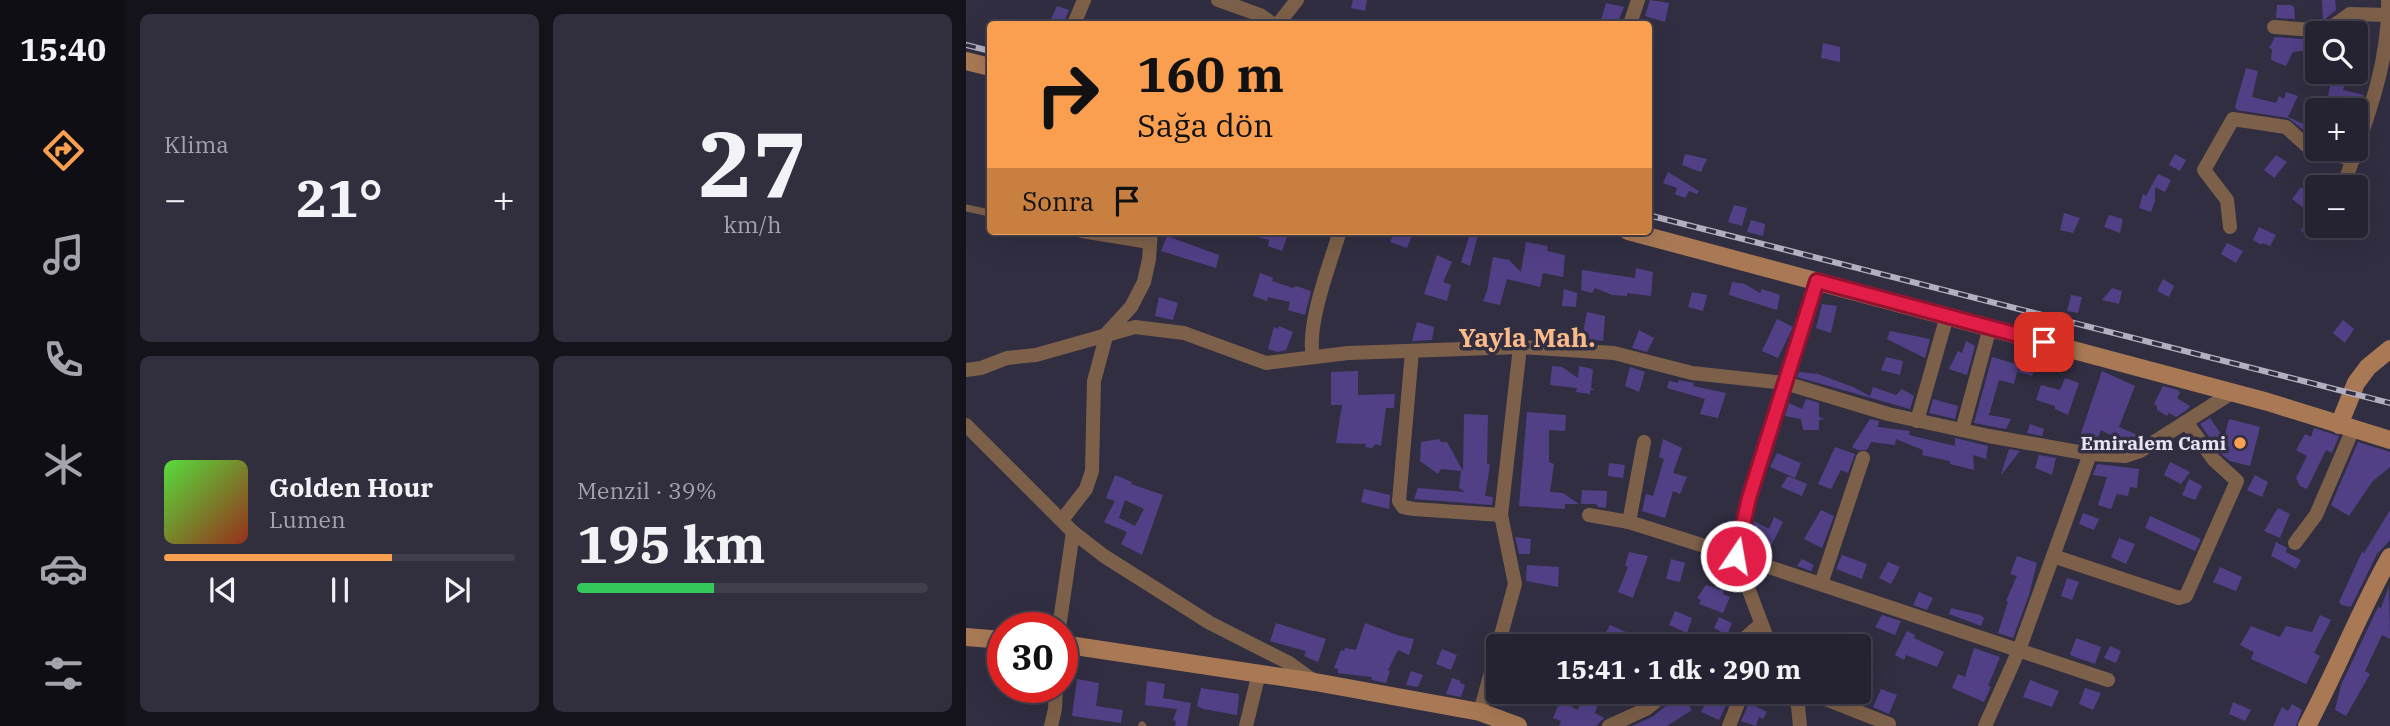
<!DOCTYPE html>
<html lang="tr">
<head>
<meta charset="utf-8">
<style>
	:root { --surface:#252232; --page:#312f3e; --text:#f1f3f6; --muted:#a3a4ac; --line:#423f4d; --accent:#fa9f4f }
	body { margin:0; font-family:"IBM Plex Serif",serif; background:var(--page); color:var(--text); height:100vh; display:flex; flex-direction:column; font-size:26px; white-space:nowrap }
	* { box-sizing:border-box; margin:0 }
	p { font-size:23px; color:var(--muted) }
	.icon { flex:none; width:38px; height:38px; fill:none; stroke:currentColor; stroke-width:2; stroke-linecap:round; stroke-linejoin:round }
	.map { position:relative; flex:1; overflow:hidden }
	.panel { display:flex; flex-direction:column; gap:14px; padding:14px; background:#14131c; width:840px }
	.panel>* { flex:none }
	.top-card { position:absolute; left:21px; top:21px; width:665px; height:214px; border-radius:7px; box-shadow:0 7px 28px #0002,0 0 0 2px var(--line); background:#fa9f4f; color:#111; overflow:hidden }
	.tools { position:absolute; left:1339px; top:21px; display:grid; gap:14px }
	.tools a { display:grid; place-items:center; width:63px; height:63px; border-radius:7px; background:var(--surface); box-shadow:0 7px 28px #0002,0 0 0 2px var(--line); font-size:35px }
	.speed { position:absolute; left:21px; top:612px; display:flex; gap:14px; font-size:35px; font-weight:700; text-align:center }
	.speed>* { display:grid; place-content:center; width:91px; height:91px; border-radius:50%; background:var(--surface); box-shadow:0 7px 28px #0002,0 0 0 2px var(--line); line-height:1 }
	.speed .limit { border:10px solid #d22; background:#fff; color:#111 }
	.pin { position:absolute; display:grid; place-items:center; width:60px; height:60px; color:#fff; margin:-30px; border-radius:14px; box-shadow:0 4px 10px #0006 }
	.me { position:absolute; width:77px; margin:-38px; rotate:12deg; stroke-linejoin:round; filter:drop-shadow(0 0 5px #0008) }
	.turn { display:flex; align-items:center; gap:24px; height:147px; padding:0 35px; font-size:32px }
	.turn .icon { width:91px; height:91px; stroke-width:2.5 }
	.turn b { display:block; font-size:49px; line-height:60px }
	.then { display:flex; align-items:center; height:66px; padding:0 35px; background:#0003; gap:14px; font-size:26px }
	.big { font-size:52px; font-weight:800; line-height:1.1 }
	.panel .card { flex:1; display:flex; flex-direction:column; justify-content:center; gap:10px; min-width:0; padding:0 24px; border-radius:10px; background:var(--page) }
	.panel .dial { align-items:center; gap:0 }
	.dial b { font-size:91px; line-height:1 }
	.song { display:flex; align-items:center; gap:21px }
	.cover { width:84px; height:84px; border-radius:10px; background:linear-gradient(135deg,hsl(110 70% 55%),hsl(10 70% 35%)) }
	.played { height:7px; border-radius:4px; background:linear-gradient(90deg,var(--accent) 65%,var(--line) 65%) }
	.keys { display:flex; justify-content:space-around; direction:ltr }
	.heat { display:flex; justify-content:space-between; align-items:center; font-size:38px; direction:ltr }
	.charge { height:10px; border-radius:5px; background:linear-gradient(90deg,#34c759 39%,var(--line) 0) }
	.panel .tiles { flex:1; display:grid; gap:14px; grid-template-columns:repeat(2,1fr) }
	.trip { position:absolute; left:520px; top:634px; width:385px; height:70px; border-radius:7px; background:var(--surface); box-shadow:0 7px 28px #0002,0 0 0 2px var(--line); font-weight:800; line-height:70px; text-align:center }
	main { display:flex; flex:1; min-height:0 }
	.tabs { display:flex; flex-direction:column; width:126px; justify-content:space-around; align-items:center; background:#0f0e14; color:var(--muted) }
	.tabs .icon { width:49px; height:49px }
	.tabs .selected { color:var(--accent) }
	.tabs b { font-size:32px; color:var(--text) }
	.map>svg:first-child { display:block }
	.building { fill:#524087; fill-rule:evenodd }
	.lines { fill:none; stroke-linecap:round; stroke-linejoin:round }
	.lane { stroke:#7d6049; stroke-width:7 }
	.street { stroke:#7d6049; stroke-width:14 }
	.secondary { stroke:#a87954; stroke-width:18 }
	.rail-casing { stroke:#b2b0c0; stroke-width:6 }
	.rail { stroke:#312e42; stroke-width:3.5; stroke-dasharray:10; stroke-linecap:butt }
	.route-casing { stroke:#92132f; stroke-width:18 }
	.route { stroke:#e11d48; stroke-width:12 }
	.poi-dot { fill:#fa9f4f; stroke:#312e42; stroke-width:2.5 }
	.labels { text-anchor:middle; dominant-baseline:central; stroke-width:7; stroke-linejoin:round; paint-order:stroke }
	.poi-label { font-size:19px; font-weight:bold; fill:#e6e4f2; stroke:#312e42; text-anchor:end }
	.district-label { font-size:26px; font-weight:bold; fill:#fbba87; stroke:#312e42 }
</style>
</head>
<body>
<main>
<nav class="tabs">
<b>15:40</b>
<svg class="icon selected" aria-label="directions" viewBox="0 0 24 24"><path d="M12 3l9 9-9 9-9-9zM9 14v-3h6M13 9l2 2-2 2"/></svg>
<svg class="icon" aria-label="music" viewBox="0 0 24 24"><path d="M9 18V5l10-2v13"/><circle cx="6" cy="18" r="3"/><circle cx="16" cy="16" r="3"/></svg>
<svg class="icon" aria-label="phone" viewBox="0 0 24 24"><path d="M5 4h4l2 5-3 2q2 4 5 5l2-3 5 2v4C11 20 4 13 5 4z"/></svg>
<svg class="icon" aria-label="climate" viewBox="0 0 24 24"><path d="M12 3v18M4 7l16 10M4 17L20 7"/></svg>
<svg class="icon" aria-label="car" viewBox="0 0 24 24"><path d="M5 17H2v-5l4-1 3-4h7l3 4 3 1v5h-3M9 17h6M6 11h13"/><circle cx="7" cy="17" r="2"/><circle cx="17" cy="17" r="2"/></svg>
<svg class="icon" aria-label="filters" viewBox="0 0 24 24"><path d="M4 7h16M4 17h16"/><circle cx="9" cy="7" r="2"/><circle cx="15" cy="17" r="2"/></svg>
</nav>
<section class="panel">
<div class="tiles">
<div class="card"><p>Klima</p>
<div class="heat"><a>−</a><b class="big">21°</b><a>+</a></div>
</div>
<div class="card dial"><b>27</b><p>km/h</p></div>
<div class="card">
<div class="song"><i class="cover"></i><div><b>Golden Hour</b><p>Lumen</p></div></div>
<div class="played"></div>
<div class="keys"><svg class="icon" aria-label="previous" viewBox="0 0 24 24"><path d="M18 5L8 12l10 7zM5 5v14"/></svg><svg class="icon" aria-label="pause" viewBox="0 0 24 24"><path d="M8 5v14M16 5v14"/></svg><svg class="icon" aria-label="next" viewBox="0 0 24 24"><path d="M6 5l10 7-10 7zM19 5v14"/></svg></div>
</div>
<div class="card"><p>Menzil · 39%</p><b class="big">195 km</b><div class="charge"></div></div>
</div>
</section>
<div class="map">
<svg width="1424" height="726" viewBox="0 0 1424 726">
	<rect width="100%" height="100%" fill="#312e42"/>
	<g class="building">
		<path d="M387 0H401L399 11 385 8Z"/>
		<path d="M684 0 703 3 699 22 679 16Z"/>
		<path d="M1356 0H1369L1370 10 1357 21Z"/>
		<path d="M640 3 658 7 651 24 635 20Z"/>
		<path d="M1311 5H1325L1328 7 1329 19 1310 18Z"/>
		<path d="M91 6 103 10 97 24 84 21Z"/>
		<path d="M1309 37 1351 40V49L1327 52 1320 66 1305 60 1306 49 1303 48Z"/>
		<path d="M857 43 874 47V62L855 58Z"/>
		<path d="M1280 68 1292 71 1286 97 1310 103 1313 96 1318 99 1320 92 1332 96 1322 117 1351 130V138L1345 136 1322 118 1271 110 1269 107Z"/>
		<path d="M1367 72 1381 75 1377 90 1398 95 1394 109 1361 101Z"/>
		<path d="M719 154 741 159 735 172 716 165Z"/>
		<path d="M1209 154 1220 160 1214 171 1203 165Z"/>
		<path d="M1310 155 1321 162 1308 178 1298 170Z"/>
		<path d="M702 172 733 191 731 194 723 191 719 198 709 194 711 188 697 183Z"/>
		<path d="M1353 173 1369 180 1368 187H1348Z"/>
		<path d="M1192 174 1205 180 1199 192 1189 187V201L1185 212 1173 208 1177 194 1180 196Z"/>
		<path d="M1335 187 1347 197 1339 209 1326 199Z"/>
		<path d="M768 205 781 208 776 226 762 222Z"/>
		<path d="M1098 213 1114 218 1107 233 1094 230Z"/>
		<path d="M1143 215 1157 219 1154 233 1138 227Z"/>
		<path d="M1342 219 1355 226 1348 237 1335 231Z"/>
		<path d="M785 220 799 224 797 236 781 232Z"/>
		<path d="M1357 226H1384L1378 236Z"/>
		<path d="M1293 227 1310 235 1304 246 1296 243 1295 245 1287 240Z"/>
		<path d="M280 231H323L316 251 302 246 303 240 280 234Z"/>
		<path d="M429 231H448L441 248 424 242Z"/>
		<path d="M505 231H513L504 266 495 262Z"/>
		<path d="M201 236 253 255 250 268 195 251Z"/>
		<path d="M560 242 582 246 581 251 599 255 597 277 577 273 574 287 541 279 534 305 517 301 521 291 527 257 543 260 555 272Z"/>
		<path d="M1261 243 1277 251 1270 263 1255 254Z"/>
		<path d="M471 255 486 262 477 282 485 285 481 301 458 294Z"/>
		<path d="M670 268 687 272 685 296 661 293V296L646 295 629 288 626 293 615 290 616 270 669 278Z"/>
		<path d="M294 273 307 278 306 281 327 288 330 286 345 291 339 315 322 310 324 302 302 297 301 301 287 296Z"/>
		<path d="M1197 279 1208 286 1203 297 1191 291Z"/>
		<path d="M766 282 779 284 794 293 796 289 814 295 811 310 763 295Z"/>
		<path d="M1146 288 1156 291 1153 304 1136 300Z"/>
		<path d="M598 289 611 293 610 307 596 306Z"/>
		<path d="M726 292 741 295 737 311 722 307Z"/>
		<path d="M1105 295 1116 297 1112 313 1101 311Z"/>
		<path d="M193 297 212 303 207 320 189 316Z"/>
		<path d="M856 304 871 306 865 333 850 328Z"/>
		<path d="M621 312 639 316 637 341 616 338Z"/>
		<path d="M811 319 827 327 812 358 796 351Z"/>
		<path d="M1377 320 1388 329 1379 343 1367 333Z"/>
		<path d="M451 322 468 327 466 340 446 341Z"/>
		<path d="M313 326 327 332 320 350 312 352 302 349 308 327 312 329Z"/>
		<path d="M673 330 688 338 681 352 666 348Z"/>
		<path d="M924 331 964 339 959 358 921 339Z"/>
		<path d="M1000 341 1009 346 1001 375 983 369 992 351 996 353Z"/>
		<path d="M1057 354 1072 358 1066 376 1052 372Z"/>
		<path d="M920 357 937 361 934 375 915 370Z"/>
		<path d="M1026 357 1053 365 1048 384 1033 380 1023 415 1045 419 1040 429 1008 423Z"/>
		<path d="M586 366 596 367 612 378 613 366 627 369 625 388 629 390H624V394L610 392 611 388 584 385Z"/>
		<path d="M664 367 679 372 673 392 659 386Z"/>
		<path d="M392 371V395L429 394 428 408H420L415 446 410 444 406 448 399 447 400 444 370 443 376 405H365V372Z"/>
		<path d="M1136 371 1169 386 1153 427 1174 436 1170 442 1162 445 1135 430 1129 445 1112 442Z"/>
		<path d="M833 372 851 374 852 372V374L887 387 904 396 907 387 930 395 936 389 948 396 944 409 831 377Z"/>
		<path d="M1099 378 1113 383 1102 415 1089 409V406L1070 400 1075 385 1094 390Z"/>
		<path d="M713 380 728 383 727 386 760 393 752 418 734 414 739 399 701 388 703 381 712 383Z"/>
		<path d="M1197 386 1212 390 1214 393 1211 398 1224 406 1221 410 1210 417 1203 413 1201 416 1191 410V406L1188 404Z"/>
		<path d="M840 399 853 403V417L859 419 853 420V430H837L835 419 819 416 823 403 836 409Z"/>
		<path d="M967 399 992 406 989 419 963 413Z"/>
		<path d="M561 412 600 415 599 431 583 430V462L588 464 584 492 597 493 613 504H599V509L553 506Z"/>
		<path d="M498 414 522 415 521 463 524 465 519 496 527 497 526 505 448 499 452 488 499 492 493 488 495 471 475 469 472 474 454 461 455 442 473 439 475 442H481L497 471Z"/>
		<path d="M1244 418 1258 438 1263 419 1294 427 1284 466 1264 461 1255 454 1234 424Z"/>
		<path d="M904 419 913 421 912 427 944 431 943 435 989 446V438L1022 446 1020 459 1007 455 1008 470 984 464V461L956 455 957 450 930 439 929 445 905 442 901 450H892L886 447Z"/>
		<path d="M1064 424 1078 429 1076 436 1061 433Z"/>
		<path d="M1348 428 1373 436 1366 453 1360 450 1341 489 1334 486 1330 478 1341 456 1330 450 1339 434 1345 437Z"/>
		<path d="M697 439 716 448 707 473 721 477 714 494 707 491 699 518 676 511 680 494 687 496 698 459 693 457Z"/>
		<path d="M1392 442 1424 452V467L1406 482 1383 516 1365 505Z"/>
		<path d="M869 447 889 454 882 473 875 470 865 489 852 484Z"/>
		<path d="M1043 449 1054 451 1036 474H1035Z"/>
		<path d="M811 453 835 463 829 478 804 467Z"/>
		<path d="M1073 455 1090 458 1086 475 1069 468Z"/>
		<path d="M1204 462 1224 472 1215 484 1198 475Z"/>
		<path d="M643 463 659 465 657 478 642 476Z"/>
		<path d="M1131 464 1173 469 1171 488 1164 487 1162 496 1151 494 1145 509 1132 505 1141 477 1127 475Z"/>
		<path d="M149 475 166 482 165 484 197 495 176 555 155 544 161 532 138 522 149 501 140 498ZM159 500 178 509 169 526 153 518Z"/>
		<path d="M1289 475 1302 482 1296 497 1281 490Z"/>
		<path d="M822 476 841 484 836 496 815 487Z"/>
		<path d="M1223 479 1236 486 1229 500 1216 495Z"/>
		<path d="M398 489 424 495 423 509 395 502Z"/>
		<path d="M616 490 641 491 640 508 632 507 630 504H615Z"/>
		<path d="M1312 508 1324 514 1314 538 1298 531Z"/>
		<path d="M855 510 868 516 856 548 838 539Z"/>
		<path d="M1424 510V540L1411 554 1385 607 1376 605 1373 602 1396 552 1398 553Z"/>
		<path d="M1117 513 1133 519 1128 530 1113 524Z"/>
		<path d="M1184 516 1235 539 1229 551 1179 528Z"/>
		<path d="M808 517 817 522 801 554 794 551 798 541 785 535 788 521 803 529Z"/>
		<path d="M549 537 565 539 564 554H553Z"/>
		<path d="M1153 538 1169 544 1160 564 1145 557Z"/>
		<path d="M1310 542 1321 548 1320 552 1335 560 1330 569 1305 556Z"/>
		<path d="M663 552 682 556 667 598 652 592 662 567 659 566Z"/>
		<path d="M876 555 901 564 896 579 870 569Z"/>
		<path d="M1051 556 1071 563 1063 595 1047 638 1032 633 1042 602 1040 601 1051 576 1044 574Z"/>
		<path d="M705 559 719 563 714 582 700 579Z"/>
		<path d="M836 559 848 565 845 571 831 566Z"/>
		<path d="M922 562 934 567 925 584 913 578Z"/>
		<path d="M561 565 593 567 592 587 560 581Z"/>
		<path d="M1254 567 1276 577 1270 591 1247 582Z"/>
		<path d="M1101 578 1113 582 1106 600 1095 596Z"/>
		<path d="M740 585 758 591 757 594 764 597 757 613 733 604 735 600 731 598Z"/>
		<path d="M1423 586 1424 639 1416 635 1399 671 1404 674 1380 716 1369 710 1375 685 1412 607 1415 608Z"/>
		<path d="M953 592 967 598 961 610 947 605Z"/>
		<path d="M985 608 1014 615 1018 618 1015 626 983 614Z"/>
		<path d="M709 611 726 618 721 633 703 625Z"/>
		<path d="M916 615 935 621 929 635 909 627Z"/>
		<path d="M1354 615 1365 620 1348 653 1354 656 1340 684 1285 659 1288 652 1274 645 1285 626 1314 637 1320 626 1346 632Z"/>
		<path d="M753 617 766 623 761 635 748 628Z"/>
		<path d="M310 623 360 639 352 662 338 656 340 651 304 641Z"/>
		<path d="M399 623 434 636 448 639 443 655 432 650 422 670 424 671 420 683 406 680 405 677 372 673V669L368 668 375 650 378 651 379 648 390 650Z"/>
		<path d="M644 625 660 632 654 646H648L636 640Z"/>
		<path d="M941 631 949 635 948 638 978 652 971 667 940 655 938 660 929 655Z"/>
		<path d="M1110 638 1135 647 1129 664 1104 655Z"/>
		<path d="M1144 646 1155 651 1150 663 1138 658Z"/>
		<path d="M1008 648 1034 657 1022 686 1025 687 1018 702 986 688 992 674 999 677Z"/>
		<path d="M476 649 491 655 485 670 470 664Z"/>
		<path d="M892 669 908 677 902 689 892 684Z"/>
		<path d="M445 671 457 675 452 687 440 685Z"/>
		<path d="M486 678 495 681 494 683 499 685 495 697 480 694Z"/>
		<path d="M111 679 133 683 130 706 157 710 155 723 106 716Z"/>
		<path d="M1064 680 1093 691 1086 707 1057 697Z"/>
		<path d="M181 681 199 684 197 698 225 703 221 726H209L210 721 207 720 211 709 179 705Z"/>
		<path d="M235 688 273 694 271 715 237 709 231 706Z"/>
		<path d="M1119 688 1135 693 1127 710 1113 704Z"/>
		<path d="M915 689 931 695 923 714 907 707Z"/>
		<path d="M618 691H636L629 713 638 718 630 726H593L595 721 587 718 594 701 612 710Z"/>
		<path d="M746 691H767L753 720 735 712Z"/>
		<path d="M715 694 726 710 701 726H666L686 717Z"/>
		<path d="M1267 702 1285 710 1279 721 1263 714Z"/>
		<path d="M783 703 801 712 797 719 793 717 790 726 775 721Z"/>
		<path d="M1326 704 1336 710 1330 726H1307L1316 707 1322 711Z"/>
	</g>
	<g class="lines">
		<g class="lane">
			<path d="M0 208 24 213"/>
			<path d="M176 725 177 726"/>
		</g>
		<g class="street">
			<path d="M252 0 294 15 307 24"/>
			<path d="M108 24 118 0"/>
			<path d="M312 24 331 0"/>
			<path d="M664 24 672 0"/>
			<path d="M1308 27 1360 31 1384 14 1422 15"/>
			<path d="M1353 149 1387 160"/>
			<path d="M1377 187C1398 127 1424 64 1422 0"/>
			<path d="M1264 227 1261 200 1238 170 1267 119 1320 127 1340 145 1351 148"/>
			<path d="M116 231 183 242"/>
			<path d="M446 351 433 501 437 507 448 509 535 515"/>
			<path d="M347 357C340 325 364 264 374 231"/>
			<path d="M0 370 15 368 41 358 70 355 169 327 218 333 300 363 382 353 554 347 648 353 726 373 819 383 922 414 1023 436 1124 454 1159 456 1174 451 1267 392"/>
			<path d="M951 421 981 316"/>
			<path d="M0 425 107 532 138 556 244 623 323 663 349 682"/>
			<path d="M996 430 1024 327"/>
			<path d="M623 515 663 522 770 556 1142 680"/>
			<path d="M96 520 120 489 126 471 128 381 141 333 165 307 178 282 183 259 185 231"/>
			<path d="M663 522 678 442"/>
			<path d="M1329 543 1350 515 1387 429"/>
			<path d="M1087 556 1213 598 1220 596 1271 481 1248 460 1220 422"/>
			<path d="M855 584 897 458"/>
			<path d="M93 628 107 532"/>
			<path d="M532 646 549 584 535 515 554 347"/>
			<path d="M770 646 795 624"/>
			<path d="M804 646 770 556 783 498 851 281"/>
			<path d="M826 691 832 706 834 726"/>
			<path d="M839 691 923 724"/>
			<path d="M514 712 532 647"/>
			<path d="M85 726 89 709 90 688"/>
			<path d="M280 726 293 673"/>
			<path d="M643 726 680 709 703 691"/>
			<path d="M763 726 777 691"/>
			<path d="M1019 726 1053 650 1124 454"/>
		</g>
		<g class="secondary">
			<path d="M0 61 24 67"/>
			<path d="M662 231 1302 402 1424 440"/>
			<path d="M1373 425 1390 383 1402 367 1424 349"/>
			<path d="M0 637 37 640"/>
			<path d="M96 644 349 682 514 712 552 726"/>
			<path d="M1341 726C1371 670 1393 612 1424 557"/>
		</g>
		<g class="rail-casing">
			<g id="rail">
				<path d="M0 45 24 51"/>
				<path d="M682 215 1424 403"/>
			</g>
		</g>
		<use href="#rail" class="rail"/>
	</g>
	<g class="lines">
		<g class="route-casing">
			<path id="route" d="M770 556 783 498 851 281 1078 342"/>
		</g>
		<use href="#route" class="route"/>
	</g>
	<circle class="poi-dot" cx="1274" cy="443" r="7"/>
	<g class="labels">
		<g class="poi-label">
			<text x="1260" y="443">Emiralem Cami</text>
		</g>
		<g class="district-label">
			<text x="561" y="337">Yayla Mah.</text>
		</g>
	</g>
</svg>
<div class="tools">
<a><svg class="icon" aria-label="search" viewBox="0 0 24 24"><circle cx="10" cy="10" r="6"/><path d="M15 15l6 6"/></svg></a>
<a>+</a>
<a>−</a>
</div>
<div class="speed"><div class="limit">30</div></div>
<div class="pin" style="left:1078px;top:342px;background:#d93025"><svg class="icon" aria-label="arrive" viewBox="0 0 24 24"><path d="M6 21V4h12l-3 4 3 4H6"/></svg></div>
<svg class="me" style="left:770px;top:556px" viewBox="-20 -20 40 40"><circle r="17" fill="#e11d48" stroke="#fff" stroke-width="3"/><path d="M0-11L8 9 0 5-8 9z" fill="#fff"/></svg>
<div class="trip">15:41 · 1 dk · 290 m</div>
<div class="top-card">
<div class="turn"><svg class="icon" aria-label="right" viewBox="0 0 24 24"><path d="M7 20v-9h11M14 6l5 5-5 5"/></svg><div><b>160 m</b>Sağa dön</div></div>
<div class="then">Sonra<svg class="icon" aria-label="arrive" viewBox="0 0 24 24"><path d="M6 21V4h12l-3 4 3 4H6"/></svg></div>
</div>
</div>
</main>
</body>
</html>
